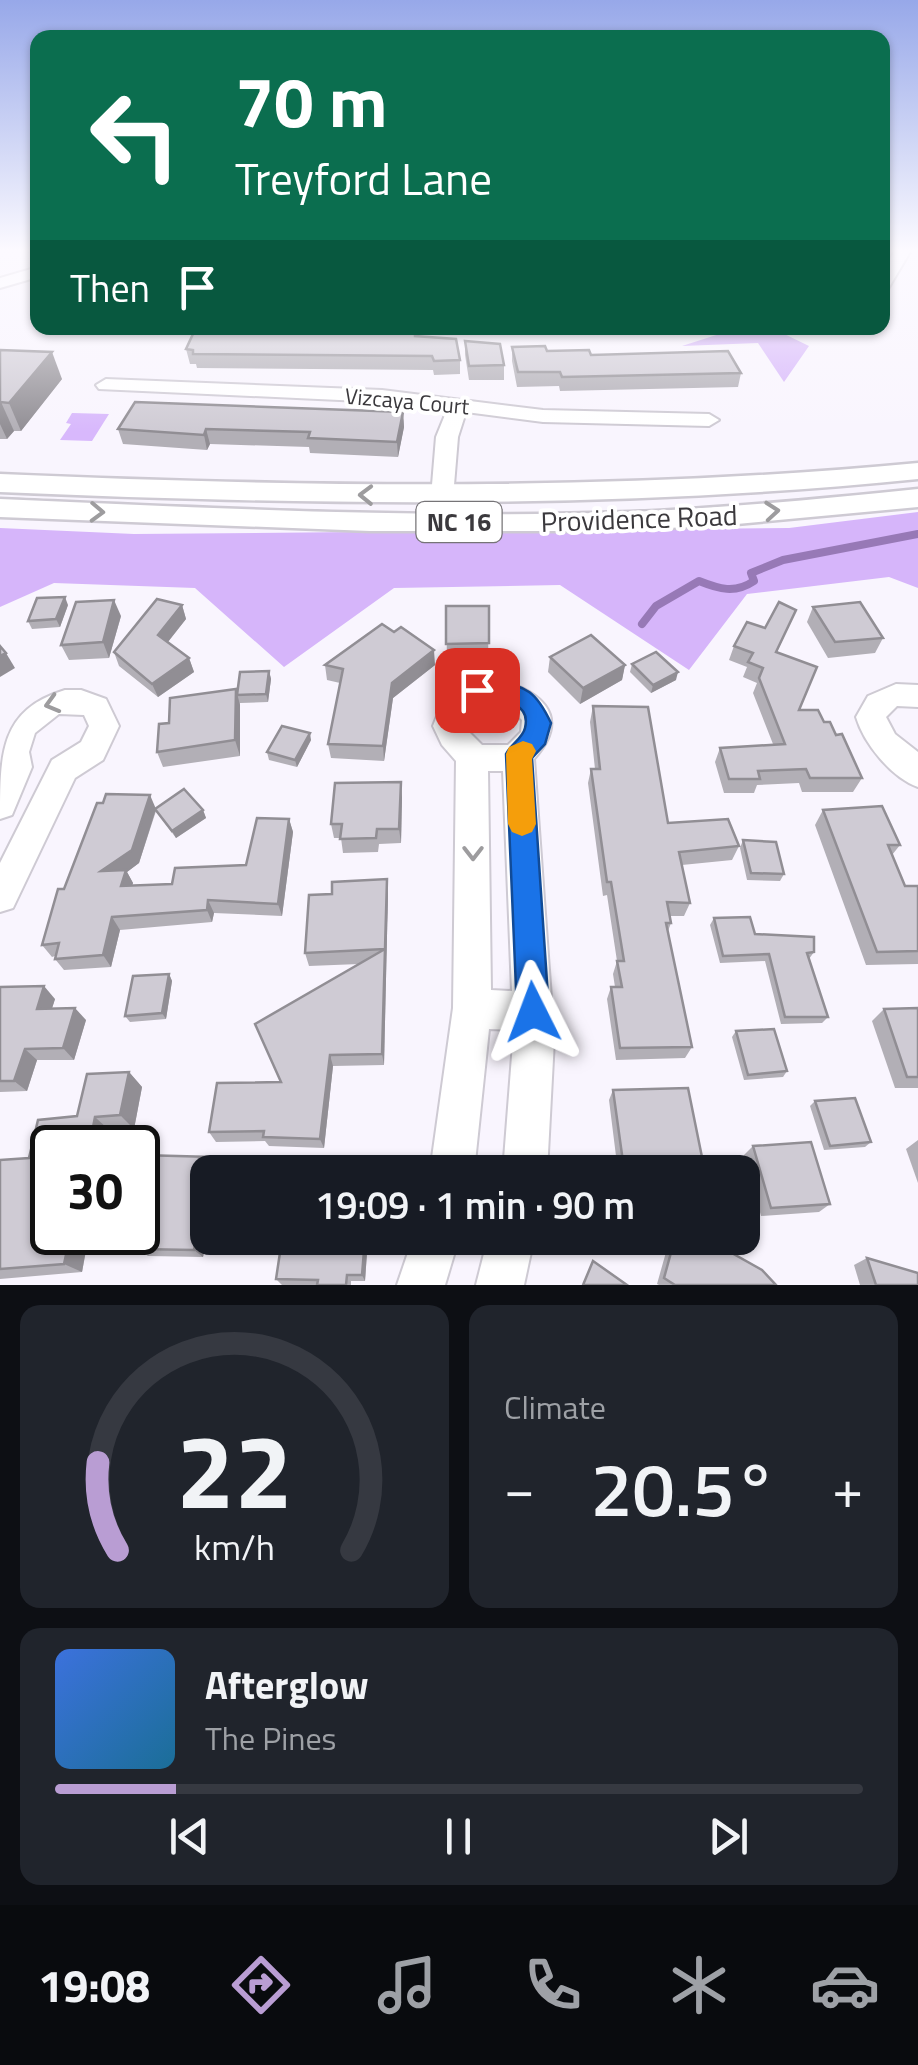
<!DOCTYPE html>
<html lang="en">
<head>
<meta charset="utf-8">
<style>
	:root { --surface:#171b24; --page:#20242c; --text:#f1f3f6; --muted:#9ea1a6; --line:#363941; --accent:#b99dd3 }
	body { margin:0; font-family:"Titillium Web",sans-serif; background:var(--page); color:var(--text); height:100vh; display:flex; flex-direction:column; font-size:38px; white-space:nowrap }
	* { box-sizing:border-box; margin:0 }
	p { font-size:32px; color:var(--muted) }
	.icon { flex:none; width:55px; height:55px; fill:none; stroke:currentColor; stroke-width:2; stroke-linecap:round; stroke-linejoin:round }
	.map { position:relative; height:1285px; overflow:hidden }
	.details { display:flex; flex-direction:column; gap:20px; padding:20px; background:#0d0f14; flex:1 }
	.details>* { flex:none }
	.guide { position:absolute; left:30px; top:30px; width:860px; height:305px; border-radius:20px; box-shadow:0 2px 8px #0004; background:#0b6e4f; color:#fff; overflow:hidden }
	.speed { position:absolute; left:30px; top:1125px; display:flex; gap:20px; font-size:50px; font-weight:700; text-align:center }
	.speed>* { display:grid; place-content:center; width:130px; height:130px; border-radius:50%; background:var(--surface); box-shadow:0 2px 8px #0004; line-height:1 }
	.speed .limit { border:5px solid #111; border-radius:15px; background:#fff; color:#111 }
	.pin { position:absolute; display:grid; place-items:center; width:85px; height:85px; color:#fff; margin:-42px; border-radius:20px; box-shadow:0 5px 15px #0006 }
	.me { position:absolute; width:110px; margin:-55px; rotate:357deg; stroke-linejoin:round; filter:drop-shadow(0 0 8px #0008) }
	.turn { display:flex; align-items:center; gap:35px; height:210px; padding:0 40px; font-size:45px }
	.turn .icon { width:130px; height:130px; stroke-width:2.5 }
	.turn b { display:block; font-size:70px; line-height:85px }
	.then { display:flex; align-items:center; height:95px; padding:0 40px; background:#0003; gap:20px; font-size:38px }
	.big { font-size:75px; font-weight:600; line-height:1.1 }
	.details .widget { flex:1; display:flex; flex-direction:column; justify-content:center; gap:15px; min-width:0; padding:0 35px; border-radius:20px; background:var(--page) }
	.details .dial { align-items:center; gap:0 }
	.dial svg { height:260px; overflow:visible; fill:none; stroke:var(--line); stroke-width:7; stroke-linecap:round; text-anchor:middle }
	.dial text { fill:var(--text); stroke:none }
	.song { display:flex; align-items:center; gap:30px }
	.cover { width:120px; height:120px; border-radius:15px; background:linear-gradient(135deg,hsl(220 70% 55%),hsl(200 70% 35%)) }
	.played { height:10px; border-radius:5px; background:linear-gradient(90deg,var(--accent) 15%,var(--line) 15%) }
	.keys { display:flex; justify-content:space-around; direction:ltr }
	.heat { display:flex; justify-content:space-between; align-items:center; font-size:55px; direction:ltr }
	.details .tiles { flex:1; display:grid; gap:20px; grid-template-columns:1fr 1fr }
	.widget:last-child { grid-column:span 2 }
	.trip { position:absolute; left:190px; top:1155px; width:570px; height:100px; border-radius:20px; background:var(--surface); box-shadow:0 2px 8px #0004; font-weight:600; line-height:100px; text-align:center }
	.menu { display:flex; height:160px; justify-content:space-around; align-items:center; background:#090b0e; color:var(--muted) }
	.menu .icon { width:70px; height:70px }
	.menu .selected { color:var(--accent) }
	.menu b { font-size:45px; color:var(--text) }
	.map>svg:first-child { display:block }
	.green { fill:#d8b8fc }
	.forest { fill:#d6b5fa }
	.lines { fill:none; stroke-linecap:round; stroke-linejoin:round }
	.stream { stroke:#9779b6; stroke-width:8 }
	.minor-casing { stroke:#cecad3; stroke-width:4 }
	.major-casing { stroke:#cecad3; stroke-width:5 }
	.minor { fill:#fff; fill-rule:evenodd }
	.major { fill:#fff; fill-rule:evenodd }
	.wall { fill:#b2afb6 }
	.shaded-wall { fill:#918e94 }
	.building { fill:#cfcbd4; stroke:#918e94; stroke-width:2.5 }
	.oneway { stroke:#9d9c9e }
	.route { fill:#1a73e8; stroke:#114b97; stroke-width:2.5 }
	.slow { fill:#f59e0b }
	.labels { text-anchor:middle; dominant-baseline:central; stroke-width:8; stroke-linejoin:round; paint-order:stroke }
	.far-street-label { font-size:22px; fill:#3b393d; stroke:#fff }
	.shield { fill:#fff; stroke:#767477; stroke-width:2.5 }
	.shield-label { font-size:25px; font-weight:bold; fill:#3b393d }
	.street-label { font-size:28px; fill:#3b393d; stroke:#fff }
</style>
</head>
<body>
<div class="map">
<svg width="918" height="1285" viewBox="0 0 918 1285">
	<rect width="100%" height="100%" fill="#f9f5fe"/>
	<path class="green" d="M72 413 109 414 92 441 60 440 71 424 66 423Z"/>
	<g class="forest">
		<path d="M738 328H772L809 346 784 382 758 343 682 346Z"/>
		<path d="M918 512V588L889 577 747 594 689 670 560 585 394 588 284 667 195 588 54 583 0 607V528L134 534 789 528Z"/>
	</g>
	<g class="lines">
		<path class="stream" d="M642 624 656 606 699 581C719 589 735 594 754 581L751 573 783 560 918 534"/>
		<g class="minor-casing">
			<g id="minor">
				<path d="M894 252H910L888 289 882 291V272Z"/>
				<path d="M38 267V277L0 288V278Z"/>
				<path d="M106 379 382 390 543 410 709 414 719 420 709 426 543 422 466 412 458 437 453 497 442 504 431 497 436 437 447 410 382 402 99 389 96 385Z"/>
				<path d="M492 678C538 689 574 714 534 759L554 1040 547 1172H503L514 1030 489 1029 474 1172H430L453 1008 456 761 442 745 433 726C447 691 454 683 492 678ZM492 700 504 703 522 720 521 732 508 745H482L463 726C469 709 474 702 492 700ZM488 771H503L512 991 491 990Z"/>
				<path d="M896 684 918 685V707L897 706 886 717 895 734 918 752V787C892 778 864 744 856 717L868 696Z"/>
				<path d="M65 690H81L106 699 119 726 103 760 75 778 13 908 0 912V863L52 760 81 742 89 726 84 715 59 714 35 733 29 752 32 767 12 815 0 819C0 753 0 710 65 690Z"/>
				<path d="M413 1238H459L445 1285H397Z"/>
				<path d="M488 1238H534L524 1285H476Z"/>
			</g>
		</g>
		<g class="major-casing">
			<g id="major">
				<path d="M918 463V479C612 510 307 505 0 492V474C307 487 612 492 918 463Z"/>
				<path d="M918 489V507L715 526 592 531H370L0 517V499C210 508 420 519 630 512 726 508 822 499 918 489Z"/>
			</g>
		</g>
		<use href="#minor" class="minor"/>
		<use href="#major" class="major"/>
	</g>
	<g class="wall">
		<path d="M415 336 460 360V374L434 375 433 370 197 368 196 364H190L186 349Z"/>
		<path d="M465 341 504 365V380H469L465 355Z"/>
		<path d="M512 347 591 355 741 373 738 387 560 391 559 386 517 387 512 361Z"/>
		<path d="M0 350 62 379 21 431H14L7 439H0Z"/>
		<path d="M403 412 404 427 398 457 310 453 309 447 210 444 207 450 123 444 118 429Z"/>
		<path d="M68 605 60 627 32 629 28 621Z"/>
		<path d="M182 605 186 619 168 642 189 658 194 672 158 697 119 666 114 652Z"/>
		<path d="M446 606H489L488 659 447 660Z"/>
		<path d="M813 607 883 638 875 653 828 658 807 622Z"/>
		<path d="M796 610 777 652 799 710 824 722 836 735 862 778 853 792H802L799 783 757 785 754 793H724L715 762 720 748 773 744 753 693 757 683 743 677 747 667 729 660 734 646Z"/>
		<path d="M121 616 109 658 69 660 61 645Z"/>
		<path d="M550 657 625 665 622 680 580 704 548 672Z"/>
		<path d="M632 664 676 680 651 693 630 672Z"/>
		<path d="M325 665H435L393 698 384 761 331 758 328 744 340 683 327 680Z"/>
		<path d="M269 671 271 679 268 702 240 703V756L163 767 157 752 236 689 237 694Z"/>
		<path d="M593 706 668 823 739 846 732 860 682 865 690 903 684 916H670L671 923 668 931 692 1047 685 1058 616 1060 607 999 611 987H615L613 974 617 961 607 895 603 896 588 783 591 769H595L590 722Z"/>
		<path d="M311 740 297 767 269 760 267 752Z"/>
		<path d="M402 797 401 843 379 844 378 852 343 853 341 838H334L331 824Z"/>
		<path d="M156 808 203 810 206 818 176 838 156 811 139 863 127 872 133 883 132 885 172 884 246 865 289 819 293 832 282 916 214 913 212 922 120 930 111 967 64 970 55 959V956L52 957 42 945 64 889Z"/>
		<path d="M823 810 900 845 892 855 905 886H918V964L866 965 815 825Z"/>
		<path d="M743 840 784 874 780 881 747 880 740 848Z"/>
		<path d="M388 893 384 1065 333 1066 324 1148 269 1146 265 1141 216 1142 209 1132 281 1082 359 964 309 966 305 953Z"/>
		<path d="M714 918 755 934 814 952 809 959 828 1017 822 1023 781 1024 765 961 720 963 710 925Z"/>
		<path d="M169 974 172 981 166 1019 130 1022 125 1016Z"/>
		<path d="M0 987 55 999 52 1008 86 1020 74 1060H37L27 1091 0 1092Z"/>
		<path d="M918 1008V1088H895L872 1021 884 1009Z"/>
		<path d="M736 1031 787 1071 783 1077 744 1080 732 1037Z"/>
		<path d="M129 1072 142 1087 134 1129 109 1130 82 1272 0 1279V1160L29 1158Z"/>
		<path d="M613 1090 704 1167 699 1172H618L609 1100Z"/>
		<path d="M815 1101 871 1142 865 1147 824 1150 810 1106Z"/>
		<path d="M918 1140V1183L906 1149Z"/>
		<path d="M753 1146 830 1204 819 1212 761 1216 744 1155Z"/>
		<path d="M213 1157 220 1166 219 1172H208V1233L203 1257 148 1256 138 1249H130L119 1242Z"/>
		<path d="M368 1238 365 1281H351V1285H282L276 1279 280 1253 272 1246Z"/>
		<path d="M670 1238H705L776 1285H659L657 1284Z"/>
		<path d="M867 1258 918 1285H860L854 1265Z"/>
	</g>
	<g class="shaded-wall">
		<path d="M52 352 62 379 21 431 9 403Z"/>
		<path d="M1 402 14 431 7 439 0 424V404Z"/>
		<path d="M403 412 404 427 398 457 397 442Z"/>
		<path d="M206 429 210 444 207 450 204 435Z"/>
		<path d="M65 597 68 605 60 627 56 619Z"/>
		<path d="M114 600 121 616 109 658 103 642Z"/>
		<path d="M182 605 186 619 163 648 158 635Z"/>
		<path d="M434 650 435 665 393 698 384 761 383 746 392 683Z"/>
		<path d="M6 653 15 668 0 677V656Z"/>
		<path d="M189 658 194 672 158 697 152 684Z"/>
		<path d="M625 665 622 680 580 704 583 688Z"/>
		<path d="M269 671 271 679 268 702 266 694Z"/>
		<path d="M678 672 676 680 651 693 653 685Z"/>
		<path d="M236 689 240 705V756L235 740Z"/>
		<path d="M310 733 311 740 297 767 295 760Z"/>
		<path d="M401 782 402 797 401 843 399 829Z"/>
		<path d="M150 795 156 809 139 863 127 872 133 883 128 899 101 871Z"/>
		<path d="M203 810 206 818 176 838 172 831Z"/>
		<path d="M289 819 293 832 282 916 278 904Z"/>
		<path d="M387 879 388 893 384 1065 382 1054Z"/>
		<path d="M208 900 214 913 212 922 207 910Z"/>
		<path d="M112 917 120 930 111 967 103 955Z"/>
		<path d="M169 974 172 981 166 1019 162 1013Z"/>
		<path d="M44 986 55 999 48 1021 37 1009Z"/>
		<path d="M75 1008 86 1020 74 1060 63 1048Z"/>
		<path d="M25 1049 37 1060 27 1091 14 1081Z"/>
		<path d="M330 1055 333 1066 324 1148 320 1139Z"/>
		<path d="M129 1072 142 1087 134 1129 120 1115Z"/>
		<path d="M95 1117 109 1130 106 1148H89Z"/>
		<path d="M213 1157 220 1166 219 1172H210Z"/>
		<path d="M208 1184V1233L203 1257 194 1250Z"/>
		<path d="M71 1232H89L82 1272 64 1264Z"/>
		<path d="M365 1238H368L365 1281 362 1275Z"/>
	</g>
	<g class="building">
		<path d="M200 330 415 332V336L456 339 460 360 434 361 432 356 193 354V350L186 349 193 334Z"/>
		<path d="M465 341 500 344 504 365 469 366Z"/>
		<path d="M545 346 547 351 589 350 591 355 728 351 741 373 562 377 560 372H518L512 347Z"/>
		<path d="M0 350 52 352 9 403 1 402 0 404Z"/>
		<path d="M135 402 403 412 397 442 308 438 310 432 206 429 204 435 118 429Z"/>
		<path d="M65 597 56 619 28 621 37 598Z"/>
		<path d="M157 599 182 605 158 635 189 658 152 684 114 652Z"/>
		<path d="M114 600 103 642 61 645 76 602Z"/>
		<path d="M779 602 796 610 776 652 817 667 799 710H818L824 722H830L836 735 842 734 862 778H810L806 769 758 771 760 779H729L720 748 785 744 759 678 763 668 748 662 753 653 734 646 747 622 765 628Z"/>
		<path d="M860 602 883 638 835 642 813 607Z"/>
		<path d="M446 606H489V643L446 644Z"/>
		<path d="M382 624 394 632 401 627 434 650 392 683 383 746 328 744 343 669 325 665Z"/>
		<path d="M591 635 625 665 583 688 550 657Z"/>
		<path d="M0 646 6 653 0 656Z"/>
		<path d="M656 652 678 672 653 685 632 664Z"/>
		<path d="M269 671 266 694 237 695 240 672Z"/>
		<path d="M236 689 235 740 157 752 159 724 169 723 170 698Z"/>
		<path d="M593 706 648 707 668 823 728 819 739 846 679 852 690 903 667 902 671 923H666L692 1047 620 1048 611 987H622L617 961H624L611 882H607L591 769H600Z"/>
		<path d="M282 726 310 733 295 760 267 752Z"/>
		<path d="M401 782 399 829H377L376 838 340 839 342 824H331L335 783Z"/>
		<path d="M184 789 203 810 172 831 155 809Z"/>
		<path d="M106 794 150 795 132 850 101 871 126 870 121 886 172 884 175 868 246 865 257 818 289 819 278 904 208 900 207 910 112 917 103 955 55 959 59 943 42 945 58 889H64L97 803H103Z"/>
		<path d="M882 806 900 845H888L905 886H918V951L877 952 823 810Z"/>
		<path d="M743 840 776 842 784 874 751 873Z"/>
		<path d="M387 879 382 1054 330 1055 320 1139 263 1137 264 1131 209 1132 217 1083 281 1082 255 1024 385 949 305 953 309 895 332 894V882Z"/>
		<path d="M750 917 755 934 814 937V952L807 953 828 1017H785L769 954 723 956 714 918Z"/>
		<path d="M169 974 162 1013 125 1016 133 976Z"/>
		<path d="M44 986 37 1009 75 1008 63 1048 25 1049 14 1081H0V987Z"/>
		<path d="M918 1008V1077H907L884 1009Z"/>
		<path d="M774 1029 787 1071 748 1075 736 1031Z"/>
		<path d="M129 1072 120 1115 95 1117 89 1148H52V1232H71L64 1264 0 1269V1160L29 1158 38 1120 77 1116 87 1074Z"/>
		<path d="M688 1088 704 1167 624 1169 613 1090Z"/>
		<path d="M855 1098 871 1142 830 1146 815 1101Z"/>
		<path d="M811 1142 830 1204 771 1208 753 1146Z"/>
		<path d="M140 1155 213 1157 210 1172H208V1184L194 1250 138 1249 139 1242H119L121 1232H138V1167Z"/>
		<path d="M274 1238H365L362 1275H347L346 1285H317L318 1280 276 1279 281 1246H272Z"/>
		<path d="M675 1238H705L762 1270 776 1285H675L664 1278Z"/>
		<path d="M867 1258 918 1273V1285H876Z"/>
		<path d="M593 1261 627 1285H583Z"/>
	</g>
	<defs><path id="oneway-chevron" d="M-2-3.5L2.5 0L-2 3.5" fill="none" stroke-width="1.6" stroke-linecap="round" stroke-linejoin="round" transform="scale(2.5)"/></defs>
	<g class="oneway">
		<use href="#oneway-chevron" transform="translate(366 495) rotate(-179)"/>
		<use href="#oneway-chevron" transform="translate(772 511) rotate(-5)"/>
		<use href="#oneway-chevron" transform="translate(97 512) rotate(2)"/>
		<use href="#oneway-chevron" transform="translate(52 704) rotate(164)"/>
		<use href="#oneway-chevron" transform="translate(473 853) rotate(90)"/>
	</g>
	<linearGradient id="sky" x2="0" y2="1"><stop stop-color="#97a8e9"/><stop offset="0.58" stop-color="#fcfaff"/><stop offset="1" stop-color="#fcfaff" stop-opacity="0"/></linearGradient>
	<rect width="918" height="432" fill="url(#sky)"/>
	<path class="route" d="M492 679C527 688 535 689 551 723L545 744 532 758 549 1012 544 1023 533 1028 522 1023 517 1012 506 754C510 745 523 738 525 728 533 695 485 702 469 697L465 690 469 684Z"/>
	<path class="slow" d="M523 741 532 744 536 751 532 759 536 824 532 832 522 836 512 832 508 824 506 754 509 747Z"/>
	<g class="labels">
		<g class="far-street-label">
			<text transform="translate(407 401) rotate(5)">Vizcaya Court</text>
		</g>
		<rect class="shield" x="416.5" y="502" width="85" height="40" rx="8"/>
		<g class="shield-label">
			<text x="459" y="522">NC 16</text>
		</g>
		<g class="street-label">
			<text transform="translate(639 518) rotate(-2)">Providence Road</text>
		</g>
	</g>
</svg>
<div class="speed"><div class="limit">30</div></div>
<div class="pin" style="left:477px;top:690px;background:#d93025"><svg class="icon" aria-label="arrive" viewBox="0 0 24 24"><path d="M6 21V4h12l-3 4 3 4H6"/></svg></div>
<svg class="me" style="left:533px;top:1012px" viewBox="-20 -20 40 40"><path d="M0-17L14 15 0 8-14 15z" fill="#1a73e8" stroke="#fff" stroke-width="4"/></svg>
<div class="trip">19:09 · 1 min · 90 m</div>
<div class="guide">
<div class="turn"><svg class="icon" aria-label="left" viewBox="0 0 24 24"><path d="M17 20v-9H6M10 6l-5 5 5 5"/></svg><div><b>70 m</b>Treyford Lane</div></div>
<div class="then">Then<svg class="icon" aria-label="arrive" viewBox="0 0 24 24"><path d="M6 21V4h12l-3 4 3 4H6"/></svg></div>
</div>
</div>
<section class="details">
<div class="tiles">
<div class="widget dial"><svg viewBox="0 0 100 80">
<path d="M14 69A42 42 0 1 1 86 69"/>
<path d="M14 69A42 42 0 0 1 8 42" stroke="#b99dd3"/>
<text x="50" y="56" font-size="32" font-weight="700">22</text>
<text x="50" y="72" font-size="11">km/h</text>
</svg></div>
<div class="widget"><p>Climate</p>
<div class="heat"><a>−</a><b class="big">20.5°</b><a>+</a></div>
</div>
<div class="widget">
<div class="song"><i class="cover"></i><div><b>Afterglow</b><p>The Pines</p></div></div>
<div class="played"></div>
<div class="keys"><svg class="icon" aria-label="previous" viewBox="0 0 24 24"><path d="M18 5L8 12l10 7zM5 5v14"/></svg><svg class="icon" aria-label="pause" viewBox="0 0 24 24"><path d="M8 5v14M16 5v14"/></svg><svg class="icon" aria-label="next" viewBox="0 0 24 24"><path d="M6 5l10 7-10 7zM19 5v14"/></svg></div>
</div>
</div>
</section>
<nav class="menu">
<b>19:08</b>
<svg class="icon selected" aria-label="directions" viewBox="0 0 24 24"><path d="M12 3l9 9-9 9-9-9zM9 14v-3h6M13 9l2 2-2 2"/></svg>
<svg class="icon" aria-label="music" viewBox="0 0 24 24"><path d="M9 18V5l10-2v13"/><circle cx="6" cy="18" r="3"/><circle cx="16" cy="16" r="3"/></svg>
<svg class="icon" aria-label="phone" viewBox="0 0 24 24"><path d="M5 4h4l2 5-3 2q2 4 5 5l2-3 5 2v4C11 20 4 13 5 4z"/></svg>
<svg class="icon" aria-label="climate" viewBox="0 0 24 24"><path d="M12 3v18M4 7l16 10M4 17L20 7"/></svg>
<svg class="icon" aria-label="car" viewBox="0 0 24 24"><path d="M5 17H2v-5l4-1 3-4h7l3 4 3 1v5h-3M9 17h6M6 11h13"/><circle cx="7" cy="17" r="2"/><circle cx="17" cy="17" r="2"/></svg>
</nav>
</body>
</html>
